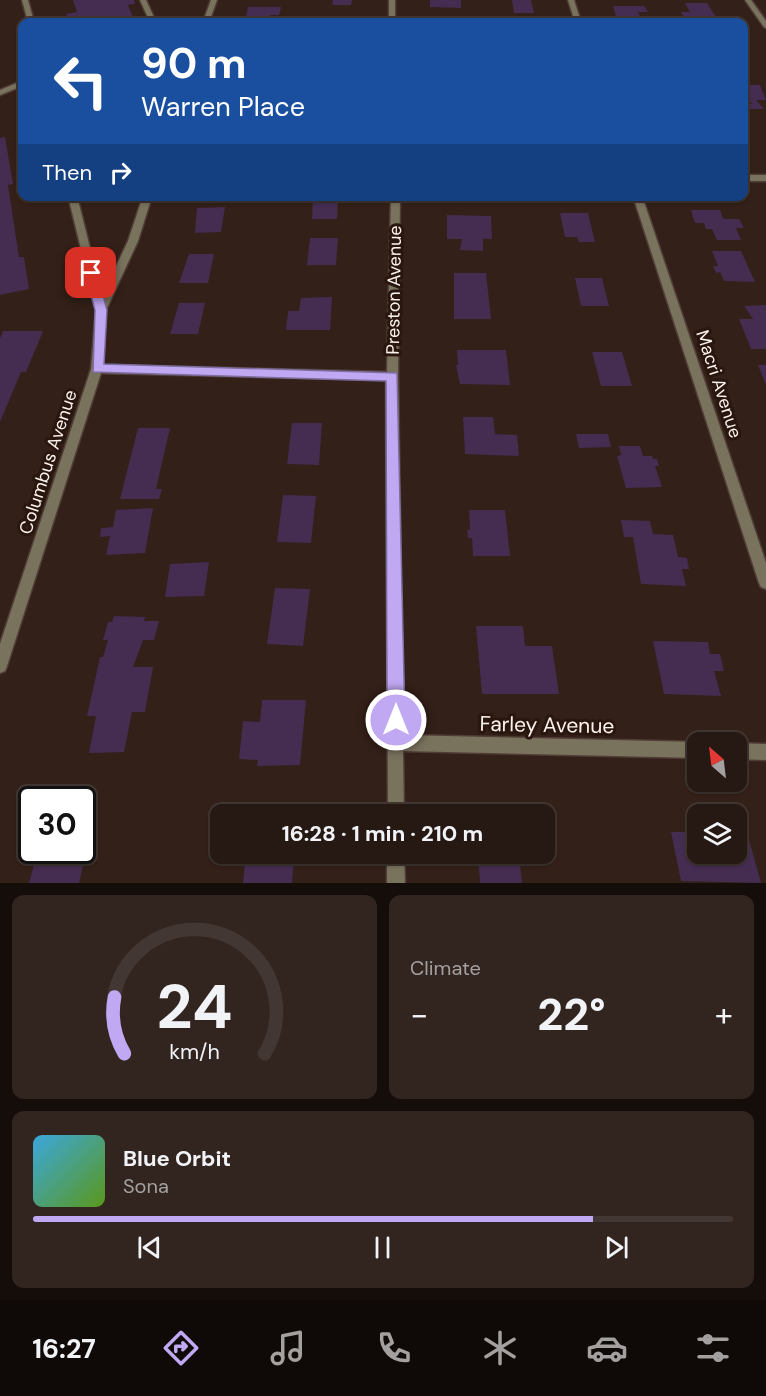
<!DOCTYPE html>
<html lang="en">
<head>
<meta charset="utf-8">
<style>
	:root { --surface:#261812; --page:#322520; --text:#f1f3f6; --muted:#a4a09f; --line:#423732; --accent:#c0a8f3 }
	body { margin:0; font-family:"DM Sans",sans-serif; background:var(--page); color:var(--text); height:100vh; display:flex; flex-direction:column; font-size:22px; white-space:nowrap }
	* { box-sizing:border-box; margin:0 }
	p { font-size:20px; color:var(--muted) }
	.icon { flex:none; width:33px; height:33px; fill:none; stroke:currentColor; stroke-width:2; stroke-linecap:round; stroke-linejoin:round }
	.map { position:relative; height:883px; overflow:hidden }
	.drawer { display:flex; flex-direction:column; gap:12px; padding:12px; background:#150d0a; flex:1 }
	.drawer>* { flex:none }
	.hud { position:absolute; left:18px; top:18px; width:730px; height:183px; border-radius:12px; box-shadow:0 2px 4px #0004,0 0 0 2px var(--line); background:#1a4fa0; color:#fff; overflow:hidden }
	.needle { width:39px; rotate:332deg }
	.buttons { position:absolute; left:687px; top:732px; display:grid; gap:12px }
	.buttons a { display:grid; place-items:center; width:60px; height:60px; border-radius:12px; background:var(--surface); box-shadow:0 2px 4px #0004,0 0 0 2px var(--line); font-size:30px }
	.speed { position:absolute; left:18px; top:786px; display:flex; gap:12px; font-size:30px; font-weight:700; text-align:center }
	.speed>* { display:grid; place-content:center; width:78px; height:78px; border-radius:50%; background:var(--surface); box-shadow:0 2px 4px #0004,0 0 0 2px var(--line); line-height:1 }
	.speed .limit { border:3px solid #111; border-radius:9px; background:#fff; color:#111 }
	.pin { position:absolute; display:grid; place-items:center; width:51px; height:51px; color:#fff; margin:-26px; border-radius:12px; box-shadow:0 3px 9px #0006 }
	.me { position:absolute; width:66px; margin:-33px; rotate:0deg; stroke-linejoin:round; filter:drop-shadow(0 0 4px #0008) }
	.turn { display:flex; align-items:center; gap:21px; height:126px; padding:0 24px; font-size:27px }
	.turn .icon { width:78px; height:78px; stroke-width:2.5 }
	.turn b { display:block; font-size:42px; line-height:51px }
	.then { display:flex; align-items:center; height:57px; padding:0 24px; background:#0003; gap:12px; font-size:22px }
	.big { font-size:45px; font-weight:700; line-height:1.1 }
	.drawer .tile { flex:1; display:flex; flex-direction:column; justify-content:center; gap:9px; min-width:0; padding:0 21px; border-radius:12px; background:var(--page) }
	.drawer .dial { align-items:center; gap:0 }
	.dial svg { height:156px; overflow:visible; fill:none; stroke:var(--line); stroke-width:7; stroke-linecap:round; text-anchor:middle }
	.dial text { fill:var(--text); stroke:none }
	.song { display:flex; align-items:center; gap:18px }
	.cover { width:72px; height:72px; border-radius:9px; background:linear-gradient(135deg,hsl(200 70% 55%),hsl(90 70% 35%)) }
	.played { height:6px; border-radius:3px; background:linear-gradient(90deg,var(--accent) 80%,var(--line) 80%) }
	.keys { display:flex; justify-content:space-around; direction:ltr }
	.heat { display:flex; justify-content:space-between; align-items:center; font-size:33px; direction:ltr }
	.drawer .tiles { flex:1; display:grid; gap:12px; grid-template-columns:1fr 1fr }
	.tile:last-child { grid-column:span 2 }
	.trip { position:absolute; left:210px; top:804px; width:345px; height:60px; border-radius:12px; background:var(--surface); box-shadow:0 2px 4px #0004,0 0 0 2px var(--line); font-weight:700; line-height:60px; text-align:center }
	.dock { display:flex; height:96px; justify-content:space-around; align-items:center; background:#0f0a07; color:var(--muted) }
	.dock .icon { width:42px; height:42px }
	.dock .active { color:var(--accent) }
	.dock b { font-size:27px; color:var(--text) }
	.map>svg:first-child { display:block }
	.building { fill:#452c51 }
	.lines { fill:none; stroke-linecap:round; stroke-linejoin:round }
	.service-casing { stroke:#4f3d36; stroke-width:3 }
	.minor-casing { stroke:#4f3d36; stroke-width:3 }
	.service { fill:#79725d; fill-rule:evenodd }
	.minor { fill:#79725d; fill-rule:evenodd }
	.route { fill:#c0a8f3; stroke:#7d6d9e; stroke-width:1.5 }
	.labels { text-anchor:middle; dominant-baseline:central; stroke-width:6; stroke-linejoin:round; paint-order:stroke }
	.street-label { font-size:18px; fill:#fdf2ee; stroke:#28160f }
	.near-street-label { font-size:21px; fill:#fdf2ee; stroke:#28160f }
</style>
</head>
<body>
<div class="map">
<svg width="766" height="883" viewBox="0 0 766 883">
	<rect width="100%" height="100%" fill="#332018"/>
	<g class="building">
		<path d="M73 0H134L135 4 128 5 135 22H68L66 14 77 12Z"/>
		<path d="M333 0H352L351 5H332Z"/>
		<path d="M430 0H461V8L430 7Z"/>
		<path d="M512 0H531L534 13H514Z"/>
		<path d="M685 3H707L716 17H684L681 12H690Z"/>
		<path d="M613 6H644L648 12H638L642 20H617Z"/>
		<path d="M248 7H281L279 15H270L269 22H245Z"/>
		<path d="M433 19H463L464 22H433Z"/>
		<path d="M744 85H760L766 100H756L764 109H746L744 104H752L749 100H744Z"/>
		<path d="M5 137 13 184 8 185 19 257H24L29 289 0 295V138Z"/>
		<path d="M313 196H338L337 219H312Z"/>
		<path d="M225 207 221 232 195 233 197 208Z"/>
		<path d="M691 210H720L723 219H739L744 228H736L741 240H717L712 229H706L704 223H695Z"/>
		<path d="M560 213H588L595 242H579L577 237H565Z"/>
		<path d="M447 215 491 216 492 239H483V251L460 250 462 239H447Z"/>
		<path d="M310 238H338L336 265H307Z"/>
		<path d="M712 251H741L755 282 724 281 720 272 716 273 713 266H718Z"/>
		<path d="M189 254H214L208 283H179Z"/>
		<path d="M454 273H486L491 319H454Z"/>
		<path d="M575 278H602L609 306H581Z"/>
		<path d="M332 297 330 330H286L288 311H299L301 298Z"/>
		<path d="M179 303H205L198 334H170Z"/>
		<path d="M766 305V349H751L739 319H753L744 306Z"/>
		<path d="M3 331H43L26 372H21L0 422V338Z"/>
		<path d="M457 350H506L510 385 460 384 456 365H458Z"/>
		<path d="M592 352H622L632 386H601Z"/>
		<path d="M758 365H766V385Z"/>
		<path d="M463 417H493L495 434 517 435 519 456 465 454Z"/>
		<path d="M292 423H322L319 465 287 464Z"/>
		<path d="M138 428H170L156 489H162L159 499H120Z"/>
		<path d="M576 434H608L611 447 579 448Z"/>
		<path d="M619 446H640L643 456H652L653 459H657L659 466H655L662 487 626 488 617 456 621 455Z"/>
		<path d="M283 495 316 496 311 543 277 542Z"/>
		<path d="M153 508 145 553 106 555 110 536 100 537 101 528 113 527 116 510Z"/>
		<path d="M469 510H505L510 556H473L472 538H468L467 530H470Z"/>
		<path d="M621 520 650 521 653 534 673 535 678 557 687 558 689 569H682L686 586 641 584 633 537H624Z"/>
		<path d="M209 562 204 596 165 597 170 564Z"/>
		<path d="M275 588 310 589 303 646 267 644Z"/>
		<path d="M114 616 145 617 144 621H159L154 640H143L133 667H153L145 712H132L124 752 89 753 96 716H87L100 657H103L108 640H103L108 622H112Z"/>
		<path d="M476 626H523L525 646H552L559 694H482Z"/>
		<path d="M653 641 708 642 710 654H720L724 671H714L721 696 664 694Z"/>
		<path d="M262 700H306L300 765 257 766 258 760 239 759 243 721 260 722Z"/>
		<path d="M544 822H552L556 853H544Z"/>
		<path d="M692 825H698V854H736V825H745L761 883 681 881 671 832H694Z"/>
		<path d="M82 833 90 834 79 883H29L38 850H82Z"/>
		<path d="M246 854H294L292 883H243Z"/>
		<path d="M478 854H519L522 883H480Z"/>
	</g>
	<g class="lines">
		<g class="service-casing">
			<path id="service" d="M140 0H146L156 22H150Z"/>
		</g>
		<g class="minor-casing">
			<g id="minor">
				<path d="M22 0H28L34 22H28Z"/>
				<path d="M211 0H217L209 22H203Z"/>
				<rect x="389" y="0" width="6" height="22"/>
				<path d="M568 0H574L581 22H575Z"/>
				<path d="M745 0H751L766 21V28L764 27Z"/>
				<path d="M22 81V86L0 95V90Z"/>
				<rect x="744" y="175" width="22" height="6"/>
				<path d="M68 196H77L102 296 128 241 143 196H152L138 241 106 310 103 365 387 372 391 196H400L398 376 403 735 698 742V758L403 751 404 814H388L386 380 101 373 7 666 5 671 0 673V644L91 369 96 310Z"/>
				<path d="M633 196H642L766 563V589L761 587 759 583Z"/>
				<path d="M736 743 766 744V760L736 759Z"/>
				<path d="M387 854H404L405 883H387Z"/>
			</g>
		</g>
		<use href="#service" class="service"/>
		<use href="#minor" class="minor"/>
	</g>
	<path class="route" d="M91 270 97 273 107 310 104 364 397 373 405 720 402 726 396 729 390 726 387 720 386 381 93 372 95 310 85 273Z"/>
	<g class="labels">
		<g class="street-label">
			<text transform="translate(394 290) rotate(-89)">Preston Avenue</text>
			<text transform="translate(719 384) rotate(72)">Macri Avenue</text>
			<text transform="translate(48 462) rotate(-72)">Columbus Avenue</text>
		</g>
		<g class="near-street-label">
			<text transform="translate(547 725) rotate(1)">Farley Avenue</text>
		</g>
	</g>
</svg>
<div class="buttons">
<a><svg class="needle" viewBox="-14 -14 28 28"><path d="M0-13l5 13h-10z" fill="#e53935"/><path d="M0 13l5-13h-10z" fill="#a4a09f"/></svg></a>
<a><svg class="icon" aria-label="layers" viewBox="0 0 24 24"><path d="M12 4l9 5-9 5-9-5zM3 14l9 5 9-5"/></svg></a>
</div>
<div class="speed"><div class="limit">30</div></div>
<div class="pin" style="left:91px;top:273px;background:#d93025"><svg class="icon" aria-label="arrive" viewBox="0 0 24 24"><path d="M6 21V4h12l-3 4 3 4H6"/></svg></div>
<svg class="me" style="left:396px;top:720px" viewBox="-20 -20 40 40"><circle r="17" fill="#c0a8f3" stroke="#fff" stroke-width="3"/><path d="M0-11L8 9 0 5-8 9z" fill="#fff"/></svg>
<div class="trip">16:28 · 1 min · 210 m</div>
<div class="hud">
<div class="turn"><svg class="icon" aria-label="left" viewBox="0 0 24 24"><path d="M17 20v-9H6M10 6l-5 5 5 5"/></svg><div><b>90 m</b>Warren Place</div></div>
<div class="then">Then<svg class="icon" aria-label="right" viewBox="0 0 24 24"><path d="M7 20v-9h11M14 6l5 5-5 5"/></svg></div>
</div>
</div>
<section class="drawer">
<div class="tiles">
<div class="tile dial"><svg viewBox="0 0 100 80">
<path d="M14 69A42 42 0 1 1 86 69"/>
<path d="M14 69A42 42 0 0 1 9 40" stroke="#c0a8f3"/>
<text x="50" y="56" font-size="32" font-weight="700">24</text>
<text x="50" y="72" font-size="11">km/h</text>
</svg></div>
<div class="tile"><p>Climate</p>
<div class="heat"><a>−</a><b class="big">22°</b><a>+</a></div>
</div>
<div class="tile">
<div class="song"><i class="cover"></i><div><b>Blue Orbit</b><p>Sona</p></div></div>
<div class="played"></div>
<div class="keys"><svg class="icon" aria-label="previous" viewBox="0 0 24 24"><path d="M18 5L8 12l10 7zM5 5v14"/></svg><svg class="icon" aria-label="pause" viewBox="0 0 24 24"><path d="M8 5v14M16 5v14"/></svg><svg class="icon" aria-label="next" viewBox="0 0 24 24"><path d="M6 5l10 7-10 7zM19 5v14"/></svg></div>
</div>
</div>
</section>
<nav class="dock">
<b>16:27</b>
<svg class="icon active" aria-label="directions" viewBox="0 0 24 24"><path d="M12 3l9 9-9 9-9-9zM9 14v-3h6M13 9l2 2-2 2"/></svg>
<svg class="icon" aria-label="music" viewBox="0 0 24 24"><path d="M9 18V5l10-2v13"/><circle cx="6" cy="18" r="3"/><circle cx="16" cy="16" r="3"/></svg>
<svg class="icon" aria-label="phone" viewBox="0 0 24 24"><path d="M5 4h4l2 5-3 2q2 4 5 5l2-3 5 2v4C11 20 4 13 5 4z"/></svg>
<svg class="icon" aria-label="climate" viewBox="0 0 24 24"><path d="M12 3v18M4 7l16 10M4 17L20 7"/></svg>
<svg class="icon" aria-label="car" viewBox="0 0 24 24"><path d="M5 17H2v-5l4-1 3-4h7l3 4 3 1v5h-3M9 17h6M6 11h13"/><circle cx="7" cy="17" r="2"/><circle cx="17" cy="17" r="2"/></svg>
<svg class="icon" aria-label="filters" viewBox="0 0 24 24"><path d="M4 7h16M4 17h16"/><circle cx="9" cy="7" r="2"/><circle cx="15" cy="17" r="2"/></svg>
</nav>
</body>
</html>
